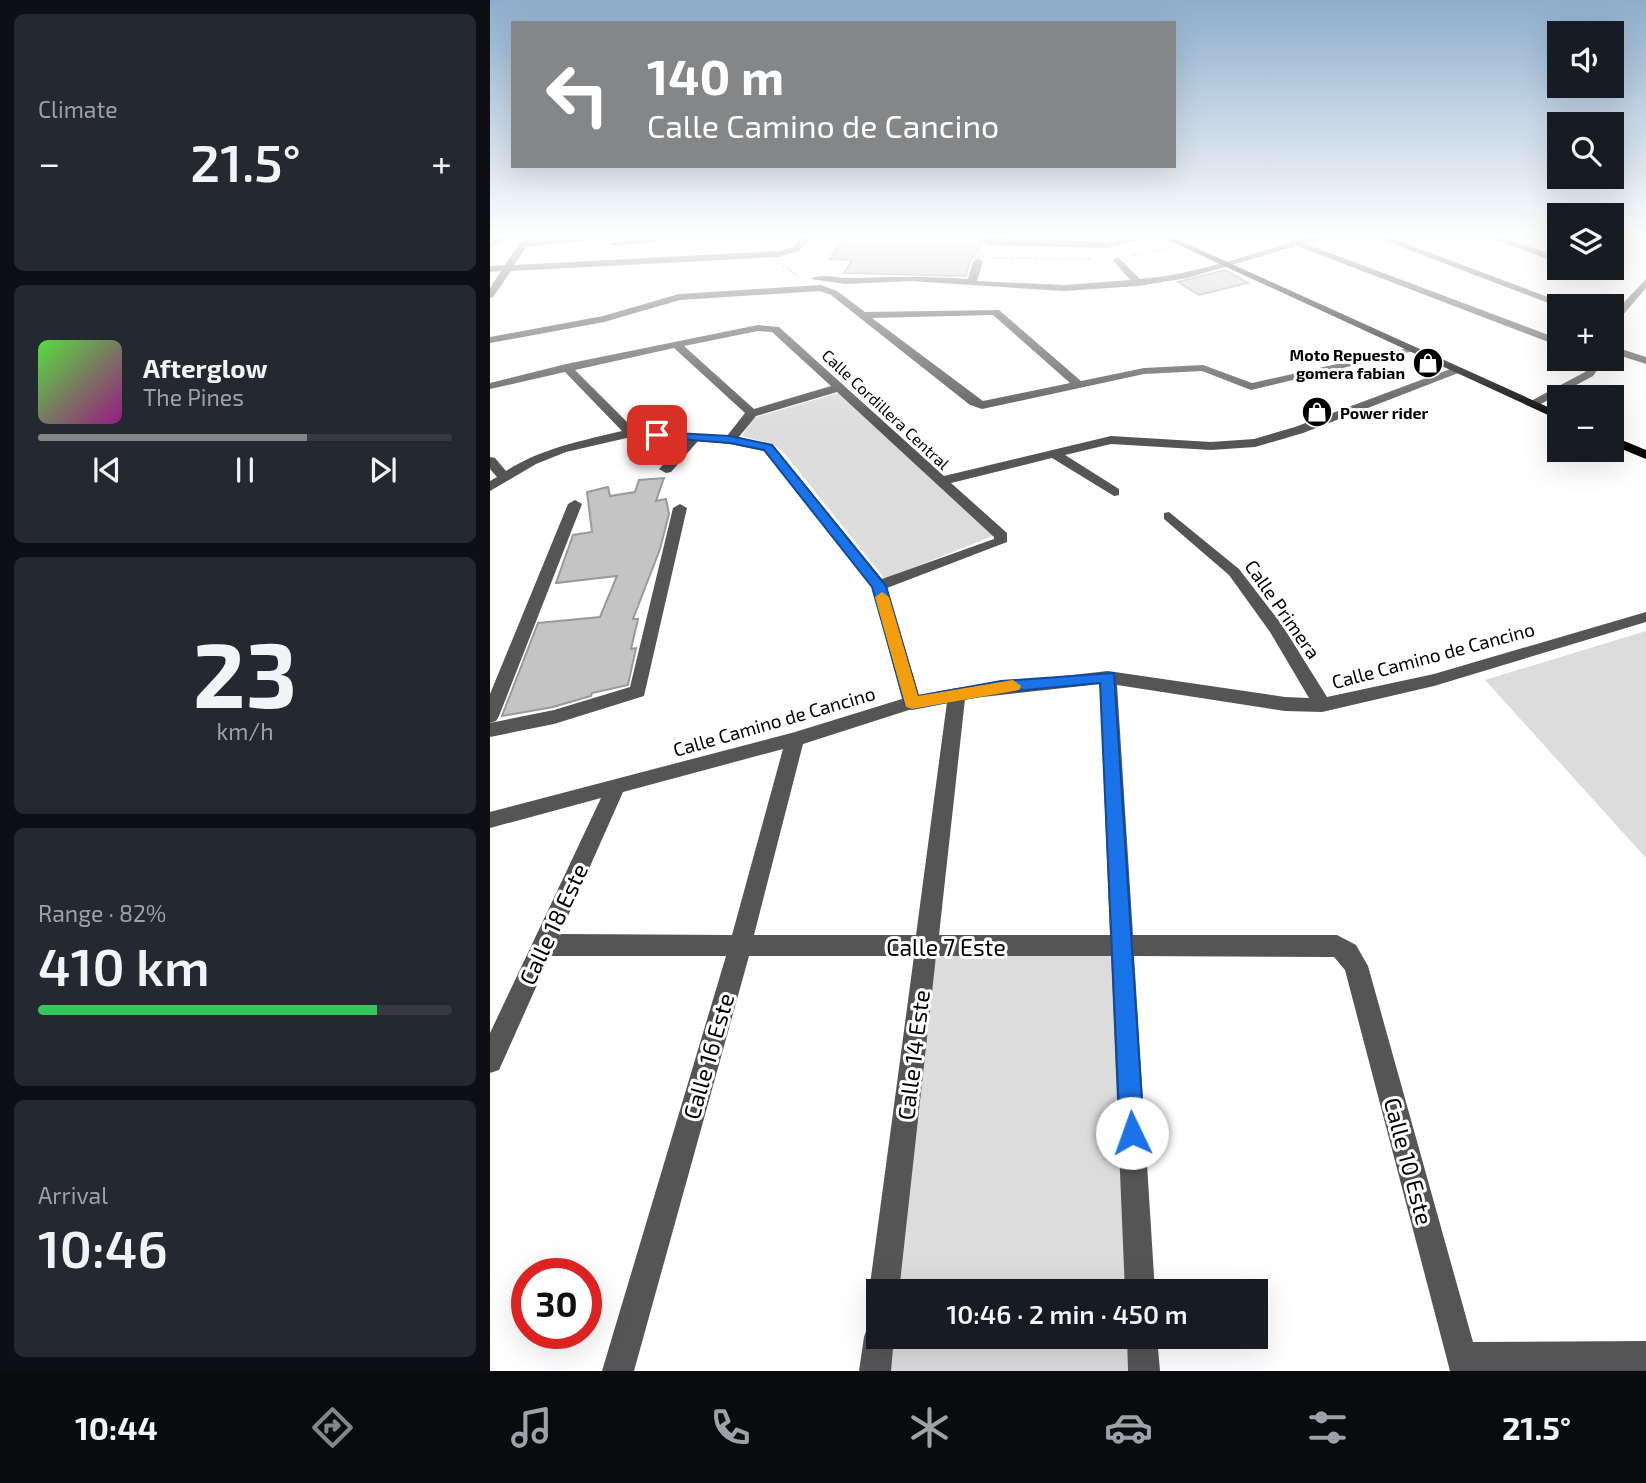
<!DOCTYPE html>
<html lang="en">
<head>
<meta charset="utf-8">
<style>
	:root { --surface:#171b24; --page:#242831; --text:#f1f3f6; --muted:#9ea1a6; --line:#363941; --accent:#858687 }
	body { margin:0; font-family:"Exo 2",sans-serif; background:var(--page); color:var(--text); height:100vh; display:flex; flex-direction:column; font-size:26px; white-space:nowrap }
	* { box-sizing:border-box; margin:0 }
	p { font-size:23px; color:var(--muted) }
	.icon { flex:none; width:38px; height:38px; fill:none; stroke:currentColor; stroke-width:2; stroke-linecap:round; stroke-linejoin:round }
	.map { position:relative; flex:1; overflow:hidden }
	.drawer { display:flex; flex-direction:column; gap:14px; padding:14px; background:#0d0f14; width:490px }
	.drawer>* { flex:none }
	.top-card { position:absolute; left:21px; top:21px; width:665px; height:147px; border-radius:0px; box-shadow:0 7px 28px #0002; background:#858687; color:#fff; overflow:hidden }
	.fabs { position:absolute; left:1057px; top:21px; display:grid; gap:14px }
	.fabs a { display:grid; place-items:center; width:77px; height:77px; border-radius:0px; background:var(--surface); box-shadow:0 7px 28px #0002; font-size:35px }
	.speed { position:absolute; left:21px; top:1258px; display:flex; gap:14px; font-size:35px; font-weight:700; text-align:center }
	.speed>* { display:grid; place-content:center; width:91px; height:91px; border-radius:50%; background:var(--surface); box-shadow:0 7px 28px #0002; line-height:1 }
	.speed .limit { border:10px solid #d22; background:#fff; color:#111 }
	.pin { position:absolute; display:grid; place-items:center; width:60px; height:60px; color:#fff; margin:-30px; border-radius:14px; box-shadow:0 4px 10px #0006 }
	.me { position:absolute; width:77px; margin:-38px; rotate:357deg; stroke-linejoin:round; filter:drop-shadow(0 0 5px #0008) }
	.turn { display:flex; align-items:center; gap:24px; height:147px; padding:0 21px; font-size:32px }
	.turn .icon { width:91px; height:91px; stroke-width:2.5 }
	.turn b { display:block; font-size:49px; line-height:60px }
	.big { font-size:52px; font-weight:600; line-height:1.1 }
	.drawer .widget { flex:1; display:flex; flex-direction:column; justify-content:center; gap:10px; min-width:0; padding:0 24px; border-radius:10px; background:var(--page) }
	.drawer .dial { align-items:center; gap:0 }
	.dial b { font-size:91px; line-height:1 }
	.song { display:flex; align-items:center; gap:21px }
	.cover { width:84px; height:84px; border-radius:10px; background:linear-gradient(135deg,hsl(110 70% 55%),hsl(310 70% 35%)) }
	.played { height:7px; border-radius:4px; background:linear-gradient(90deg,var(--accent) 65%,var(--line) 65%) }
	.keys { display:flex; justify-content:space-around; direction:ltr }
	.heat { display:flex; justify-content:space-between; align-items:center; font-size:38px; direction:ltr }
	.charge { height:10px; border-radius:5px; background:linear-gradient(90deg,#34c759 82%,var(--line) 0) }
	.trip { position:absolute; left:376px; top:1279px; width:402px; height:70px; border-radius:0px; background:var(--surface); box-shadow:0 7px 28px #0002; font-weight:600; line-height:70px; text-align:center }
	.dock { display:flex; height:112px; justify-content:space-around; align-items:center; background:#090b0e; color:var(--muted) }
	.dock .icon { width:49px; height:49px }
	.dock .current { color:var(--accent) }
	.dock b { font-size:32px; color:var(--text) }
	main { display:flex; flex:1; min-height:0 }
	.map>svg:first-child { display:block }
	.green { fill:#dcdcdc }
	.building { fill:#c4c4c4; stroke:#999; stroke-width:2 }
	.lines { fill:none; stroke-linecap:round; stroke-linejoin:round }
	.minor-tunnel { stroke:#d9d9d9; stroke-width:10; stroke-dasharray:10 5; stroke-linecap:butt }
	.path { stroke:#777; stroke-width:2; stroke-dasharray:1 2; stroke-linecap:butt }
	.minor { fill:#555; fill-rule:evenodd }
	.major { fill:#000; fill-rule:evenodd }
	.route { fill:#1a73e8; stroke:#114b97; stroke-width:2 }
	.slow { fill:#f59e0b }
	.labels { text-anchor:middle; dominant-baseline:central; stroke-width:6; stroke-linejoin:round; paint-order:stroke }
	.far-poi-label { font-size:16px; font-weight:bold; fill:#000; stroke:#fff; text-anchor:end }
	.far-street-label { font-size:16px; fill:#000; stroke:#fff }
	.street-label { font-size:19px; fill:#000; stroke:#fff }
	.near-street-label { font-size:23px; fill:#000; stroke:#fff }
</style>
</head>
<body>
<main>
<section class="drawer">
<div class="widget"><p>Climate</p>
<div class="heat"><a>−</a><b class="big">21.5°</b><a>+</a></div>
</div>
<div class="widget">
<div class="song"><i class="cover"></i><div><b>Afterglow</b><p>The Pines</p></div></div>
<div class="played"></div>
<div class="keys"><svg class="icon" aria-label="previous" viewBox="0 0 24 24"><path d="M18 5L8 12l10 7zM5 5v14"/></svg><svg class="icon" aria-label="pause" viewBox="0 0 24 24"><path d="M8 5v14M16 5v14"/></svg><svg class="icon" aria-label="next" viewBox="0 0 24 24"><path d="M6 5l10 7-10 7zM19 5v14"/></svg></div>
</div>
<div class="widget dial"><b>23</b><p>km/h</p></div>
<div class="widget"><p>Range · 82%</p><b class="big">410 km</b><div class="charge"></div></div>
<div class="widget"><p>Arrival</p><b class="big">10:46</b></div>
</section>
<div class="map">
<svg width="1156" height="1371" viewBox="0 0 1156 1371">
	<rect width="100%" height="100%" fill="#fff"/>
	<g class="green">
		<path d="M348 393 505 535 395 579 294 453 283 444 252 436 263 418Z"/>
		<path d="M1156 631V858L995 680Z"/>
		<path d="M446 955 621 956 636 1291 406 1292Z"/>
		<path d="M401 1337H638L640 1371H397Z"/>
	</g>
	<g class="building">
		<path d="M356 237H490L492 244 480 261 476 276 354 273 362 260 339 259Z"/>
		<path d="M735 270 758 283 709 295 688 282Z"/>
		<path d="M174 478 166 501 176 499 179 514 170 549 143 619H148L141 649 146 648 138 685 102 693 101 696 63 707 12 716 48 623 110 617 127 576 66 583 83 535 102 532 97 492 118 487 120 496 145 492 149 480Z"/>
	</g>
	<g class="lines">
		<path class="minor-tunnel" d="M488 262 492 253"/>
		<g class="path">
			<path d="M642 256 675 249"/>
			<path d="M502 258 603 259"/>
			<path d="M293 266 307 275"/>
		</g>
		<g class="minor">
			<path d="M8 237H19L0 248V242Z"/>
			<path d="M34 237H42L39 242 90 238 94 241 36 247 24 265 288 251 303 247 312 237H321L309 251 288 257 21 271 3 297 0 298V288L11 271 0 272V266L15 265Z"/>
			<path d="M170 237 167 242 123 246 119 243Z"/>
			<path d="M495 237 616 242 660 237 616 248 497 245 493 242Z"/>
			<path d="M820 237H834L816 244 1069 339V346L807 246 697 278 648 286 574 291 420 281 355 284 321 279C331 273 347 278 358 278 399 277 437 276 478 279L483 262 488 259 493 262 487 281 574 285 640 280 623 260 628 257 650 279C701 275 751 257 800 243L801 240Z"/>
			<path d="M885 237H898L1082 306 1069 307Z"/>
			<path d="M997 237H1010L1069 257V263Z"/>
			<path d="M1156 279V288L1126 323 1122 324V315Z"/>
			<path d="M331 285 347 291 375 312 509 310 591 381 654 368 713 365 762 383 923 347 928 350 761 390 712 371 654 374 492 409 480 405 341 295 330 291 190 300 114 322 0 343V337L113 316 189 294ZM503 315 580 383 493 401 382 318Z"/>
			<path d="M268 325 289 327 454 476 621 436 721 442 764 439 805 427 963 368H971V372L813 433 765 447 721 450 621 444 575 455 629 489V495L624 496 562 458 461 483 517 533V542L397 588 429 695 467 688 618 671 795 697 819 698 780 632 739 575 674 519V513L679 512 749 569 792 625 837 697 944 674 1156 612V622L944 686 832 712 795 711 627 685 643 935H847L866 945 878 966 983 1342 1156 1341V1371H960L855 970 844 957 644 956 665 1292H635L621 956H446L409 1292H388V1305L384 1302 379 1292 424 956H259L144 1371H112L236 956H60L9 1070 0 1073V1033L111 798 0 828V812L305 732 412 699 382 587 274 451 240 444 208 441 181 472 176 473 169 469 195 441 141 437 76 452 46 464 0 491V481L7 477 0 469V457L5 458 16 471C52 448 91 441 132 431L75 372 0 389V383L76 364ZM268 331 282 332 341 386 264 409 194 346ZM184 348 255 413 237 436 145 430 85 370ZM347 392 504 537V539L392 579 283 445 248 438 266 416ZM610 684 620 935H449L475 699ZM457 702 426 935H264L313 744 422 709ZM293 749 242 935 70 934 133 792Z"/>
			<path d="M1122 346 1156 357V364L1122 353Z"/>
			<path d="M1105 359H1115L1103 376 1047 406 1037 403 1095 372Z"/>
			<path d="M85 500 92 504 9 716 6 721 0 723V694L78 504Z"/>
			<path d="M190 504 197 508 154 696 64 724 0 737V723L64 710 140 687 183 508Z"/>
			<path d="M388 1322V1337H404L401 1371H369L374 1337 378 1326Z"/>
			<path d="M637 1337H667L670 1371H638Z"/>
		</g>
		<g class="major">
			<path d="M671 237H682L1069 412V420Z"/>
			<path d="M1122 436 1156 450V459L1122 445Z"/>
		</g>
	</g>
	<linearGradient id="sky" x2="0" y2="1"><stop stop-color="#8cadcc"/><stop offset="0.55" stop-color="#fff"/><stop offset="1" stop-color="#fff" stop-opacity="0"/></linearGradient>
	<rect width="1156" height="429" fill="url(#sky)"/>
	<path class="route" d="M167 432 240 436 282 445 396 586 428 696 511 681 624 673 654 1133 650 1141 642 1145 633 1141 630 1133 610 683 511 692 422 709 416 707 382 587 274 450 240 443 163 437V433Z"/>
	<path class="slow" d="M392 592 399 597 428 696 523 680 531 686 529 690 422 709 416 707 385 597Z"/>
	<defs>
		<g id="shop-disc" transform="scale(1.575)"><circle r="9.5" fill="#000" stroke="#fff"/><path d="M-5-2.5h2.3a2.7 3.5 0 0 1 5.4 0H5L5.5 6h-11ZM-1.5-2.5h3a1.5 2.3 0 0 0-3 0Z" fill="#fff"/></g>
	</defs>
	<g fill-rule="evenodd">
		<use href="#shop-disc" x="938" y="363"/>
		<use href="#shop-disc" x="827" y="412"/>
	</g>
	<g class="labels">
		<g class="far-poi-label">
			<text x="915" y="354">Moto Repuesto<tspan x="915" dy="18">gomera fabian</tspan></text>
			<text x="850" y="412" text-anchor="start">Power rider</text>
		</g>
		<g class="far-street-label">
			<text transform="translate(396 409) rotate(43)">Calle Cordillera Central</text>
		</g>
		<g class="street-label">
			<text transform="translate(793 609) rotate(55)">Calle Primera</text>
			<text transform="translate(943 655) rotate(-15)">Calle Camino de Cancino</text>
			<text transform="translate(284 721) rotate(-16)">Calle Camino de Cancino</text>
		</g>
		<g class="near-street-label">
			<text transform="translate(63 924) rotate(-65)">Calle 18 Este</text>
			<text x="456" y="947">Calle 7 Este</text>
			<text transform="translate(423 1055) rotate(-83)">Calle 14 Este</text>
			<text transform="translate(218 1056) rotate(-74)">Calle 16 Este</text>
			<text transform="translate(919 1161) rotate(75)">Calle 10 Este</text>
		</g>
	</g>
</svg>
<div class="fabs">
<a><svg class="icon" aria-label="sound" viewBox="0 0 24 24"><path d="M4 9h4l5-4v14l-5-4H4zM17 9q2 3 0 6"/></svg></a>
<a><svg class="icon" aria-label="search" viewBox="0 0 24 24"><circle cx="10" cy="10" r="6"/><path d="M15 15l6 6"/></svg></a>
<a><svg class="icon" aria-label="layers" viewBox="0 0 24 24"><path d="M12 4l9 5-9 5-9-5zM3 14l9 5 9-5"/></svg></a>
<a>+</a>
<a>−</a>
</div>
<div class="speed"><div class="limit">30</div></div>
<div class="pin" style="left:167px;top:435px;background:#d93025"><svg class="icon" aria-label="arrive" viewBox="0 0 24 24"><path d="M6 21V4h12l-3 4 3 4H6"/></svg></div>
<svg class="me" style="left:642px;top:1133px" viewBox="-20 -20 40 40"><circle r="19" fill="#fff"/><path d="M0-13L10 11 0 6-10 11z" fill="#1a73e8"/></svg>
<div class="trip">10:46 · 2 min · 450 m</div>
<div class="top-card">
<div class="turn"><svg class="icon" aria-label="left" viewBox="0 0 24 24"><path d="M17 20v-9H6M10 6l-5 5 5 5"/></svg><div><b>140 m</b>Calle Camino de Cancino</div></div>
</div>
</div>
</main>
<nav class="dock">
<b>10:44</b>
<svg class="icon current" aria-label="directions" viewBox="0 0 24 24"><path d="M12 3l9 9-9 9-9-9zM9 14v-3h6M13 9l2 2-2 2"/></svg>
<svg class="icon" aria-label="music" viewBox="0 0 24 24"><path d="M9 18V5l10-2v13"/><circle cx="6" cy="18" r="3"/><circle cx="16" cy="16" r="3"/></svg>
<svg class="icon" aria-label="phone" viewBox="0 0 24 24"><path d="M5 4h4l2 5-3 2q2 4 5 5l2-3 5 2v4C11 20 4 13 5 4z"/></svg>
<svg class="icon" aria-label="climate" viewBox="0 0 24 24"><path d="M12 3v18M4 7l16 10M4 17L20 7"/></svg>
<svg class="icon" aria-label="car" viewBox="0 0 24 24"><path d="M5 17H2v-5l4-1 3-4h7l3 4 3 1v5h-3M9 17h6M6 11h13"/><circle cx="7" cy="17" r="2"/><circle cx="17" cy="17" r="2"/></svg>
<svg class="icon" aria-label="filters" viewBox="0 0 24 24"><path d="M4 7h16M4 17h16"/><circle cx="9" cy="7" r="2"/><circle cx="15" cy="17" r="2"/></svg>
<b>21.5°</b>
</nav>
</body>
</html>
